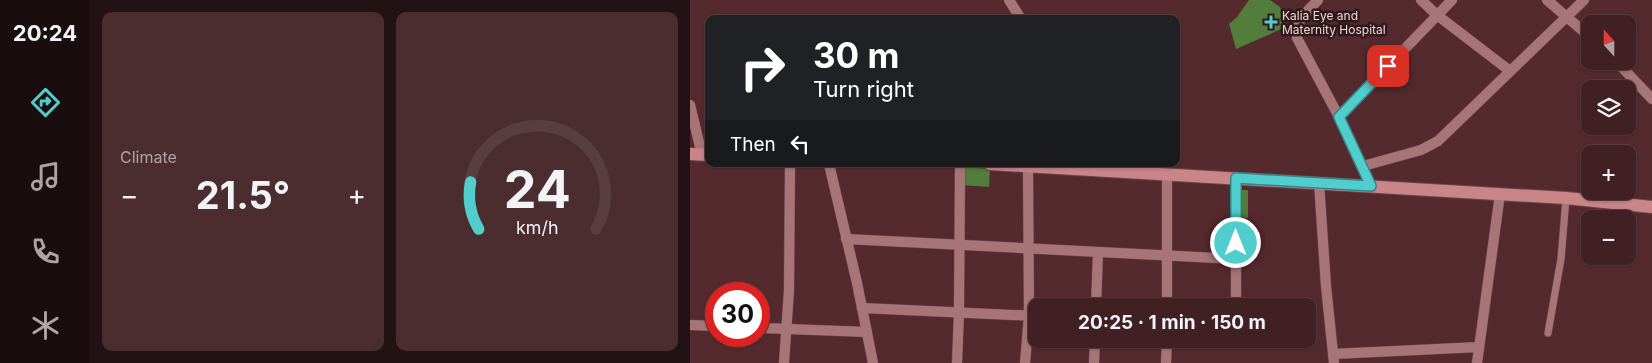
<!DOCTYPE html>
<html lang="en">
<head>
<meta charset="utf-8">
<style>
	:root { --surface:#402022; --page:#4b2d2f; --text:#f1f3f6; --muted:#aea3a5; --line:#593e40; --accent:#52cdcd }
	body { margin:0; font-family:Inter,sans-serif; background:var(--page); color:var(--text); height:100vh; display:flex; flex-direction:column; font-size:19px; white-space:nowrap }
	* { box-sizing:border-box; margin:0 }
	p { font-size:16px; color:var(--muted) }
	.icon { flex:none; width:28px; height:28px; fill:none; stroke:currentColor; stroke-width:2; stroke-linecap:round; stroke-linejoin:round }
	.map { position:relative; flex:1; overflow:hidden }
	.drawer { display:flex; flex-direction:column; gap:12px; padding:12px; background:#231213; width:600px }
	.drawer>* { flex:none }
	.top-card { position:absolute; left:15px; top:15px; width:475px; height:152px; border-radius:10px; box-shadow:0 1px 4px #0004,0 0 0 1px var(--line); background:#202124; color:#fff; overflow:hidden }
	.needle { width:32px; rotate:339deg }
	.buttons { position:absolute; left:891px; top:15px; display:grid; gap:10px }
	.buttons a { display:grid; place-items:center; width:55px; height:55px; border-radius:10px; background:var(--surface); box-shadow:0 1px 4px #0004,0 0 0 1px var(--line); font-size:25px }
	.speed { position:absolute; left:15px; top:282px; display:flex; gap:10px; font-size:25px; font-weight:700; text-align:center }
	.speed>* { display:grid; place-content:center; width:65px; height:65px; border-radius:50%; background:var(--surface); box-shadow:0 1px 4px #0004,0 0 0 1px var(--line); line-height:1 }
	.speed .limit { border:8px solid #d22; background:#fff; color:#111 }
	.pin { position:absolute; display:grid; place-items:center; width:42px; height:42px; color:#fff; margin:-21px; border-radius:10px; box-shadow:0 2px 8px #0006 }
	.me { position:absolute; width:55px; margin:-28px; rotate:0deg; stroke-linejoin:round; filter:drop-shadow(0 0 4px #0008) }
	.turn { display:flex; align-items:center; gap:18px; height:105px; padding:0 25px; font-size:22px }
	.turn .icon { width:65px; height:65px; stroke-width:2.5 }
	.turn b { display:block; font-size:35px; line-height:42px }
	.then { display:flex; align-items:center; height:48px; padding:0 25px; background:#0003; gap:10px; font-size:19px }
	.big { font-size:38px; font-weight:700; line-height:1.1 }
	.drawer .card { flex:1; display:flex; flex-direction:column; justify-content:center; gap:8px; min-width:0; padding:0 18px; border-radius:10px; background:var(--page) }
	.drawer .dial { align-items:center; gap:0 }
	.dial svg { height:130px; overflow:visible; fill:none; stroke:var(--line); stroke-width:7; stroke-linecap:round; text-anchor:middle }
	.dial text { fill:var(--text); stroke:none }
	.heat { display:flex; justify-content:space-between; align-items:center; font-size:28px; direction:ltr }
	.drawer .tiles { flex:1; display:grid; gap:12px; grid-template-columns:repeat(2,1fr) }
	.trip { position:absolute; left:338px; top:298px; width:288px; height:50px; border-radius:10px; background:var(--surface); box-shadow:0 1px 4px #0004,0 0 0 1px var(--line); font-weight:700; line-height:50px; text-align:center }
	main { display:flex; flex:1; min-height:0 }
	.dock { display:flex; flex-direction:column; width:90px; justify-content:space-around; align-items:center; background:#1a0d0e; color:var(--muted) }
	.dock .icon { width:35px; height:35px }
	.dock .on { color:var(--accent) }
	.dock b { font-size:22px; color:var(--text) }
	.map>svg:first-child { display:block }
	.building { fill:#537d3b }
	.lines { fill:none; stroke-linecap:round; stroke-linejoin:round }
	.lane-casing { stroke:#6d484c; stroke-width:8 }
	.street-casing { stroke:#6d484c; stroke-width:11 }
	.primary-casing { stroke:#6d484c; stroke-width:14 }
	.lane { stroke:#a77578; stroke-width:7 }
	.street { stroke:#a77578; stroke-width:10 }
	.primary { stroke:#ca8589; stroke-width:12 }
	.route-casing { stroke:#358585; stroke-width:12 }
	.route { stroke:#52cdcd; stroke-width:9 }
	.poi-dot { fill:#52cdcd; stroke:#2e1a1b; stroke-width:2 }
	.labels { text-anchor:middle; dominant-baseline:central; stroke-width:5; stroke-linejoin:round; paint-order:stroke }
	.poi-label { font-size:12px; fill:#f1d5d6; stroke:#2e1a1b; text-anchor:start }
</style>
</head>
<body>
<main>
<nav class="dock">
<b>20:24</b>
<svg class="icon on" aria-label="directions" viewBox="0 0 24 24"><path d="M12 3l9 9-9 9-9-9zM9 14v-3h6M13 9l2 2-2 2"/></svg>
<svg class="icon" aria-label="music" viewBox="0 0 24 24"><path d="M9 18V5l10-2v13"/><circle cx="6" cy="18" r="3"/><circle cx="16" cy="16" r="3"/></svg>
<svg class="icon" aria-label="phone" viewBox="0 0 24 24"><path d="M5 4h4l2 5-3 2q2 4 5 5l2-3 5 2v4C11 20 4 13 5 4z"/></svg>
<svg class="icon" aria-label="climate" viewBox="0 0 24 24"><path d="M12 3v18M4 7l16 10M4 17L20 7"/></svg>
</nav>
<section class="drawer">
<div class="tiles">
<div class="card"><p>Climate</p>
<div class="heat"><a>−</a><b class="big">21.5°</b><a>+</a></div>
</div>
<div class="card dial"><svg viewBox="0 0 100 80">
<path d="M14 69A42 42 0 1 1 86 69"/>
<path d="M14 69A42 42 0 0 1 9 40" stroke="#52cdcd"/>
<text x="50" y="56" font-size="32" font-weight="700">24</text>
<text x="50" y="72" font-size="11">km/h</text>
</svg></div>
</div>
</section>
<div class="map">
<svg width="962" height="363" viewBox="0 0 962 363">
	<rect width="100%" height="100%" fill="#552a2e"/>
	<g class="building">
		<path d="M559 0H580L590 7 596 27 546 49 539 24 547 17Z"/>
		<path d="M272 167 300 169 299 187 271 185Z"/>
		<path d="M543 190H558V218L542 217Z"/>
	</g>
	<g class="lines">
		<g class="lane-casing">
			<path id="lane" d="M858 333 871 259 876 198"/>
		</g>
		<g class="street-casing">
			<g id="street">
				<path d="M319 0 331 19"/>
				<path d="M628 0C617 12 604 21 607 38L649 117 681 186"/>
				<path d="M731 0 747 15 820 71"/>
				<path d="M857 0 900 37"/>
				<path d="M926 61 962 99"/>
				<path d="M0 105 12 155"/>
				<path d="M649 117 762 0"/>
				<path d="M139 164 167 283 183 363"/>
				<path d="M673 166 731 150 748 141 894 0"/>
				<path d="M546 178V306"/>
				<path d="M629 183 636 286 644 363"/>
				<path d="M156 239 546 259"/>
				<path d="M406 306 408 252"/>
				<path d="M477 306V174"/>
				<path d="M172 308 346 316"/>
				<path d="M0 325 26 326"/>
				<path d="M69 328 177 332"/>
				<path d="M643 354 789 347"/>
				<path d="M94 363 99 290 100 164"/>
				<path d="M267 363 269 312 270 164"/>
				<path d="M335 363 339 316 338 166"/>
				<path d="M404 363 405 339"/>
				<path d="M476 363 477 339"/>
				<path d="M787 363 810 194"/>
			</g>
		</g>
		<g class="primary-casing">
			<g id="primary">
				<path d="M0 154 19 155"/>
				<path d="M300 164 876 198 962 207"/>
			</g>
		</g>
		<use href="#lane" class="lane"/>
		<use href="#street" class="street"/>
		<use href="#primary" class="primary"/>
	</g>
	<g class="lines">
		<g class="route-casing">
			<path id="route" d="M546 243V178L681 186 649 117 698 66"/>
		</g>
		<use href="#route" class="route"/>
	</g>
	<path class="poi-dot" d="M578.5 14.5h5v5h5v5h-5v5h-5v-5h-5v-5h5z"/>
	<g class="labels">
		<g class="poi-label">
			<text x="592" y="15">Kalia Eye and<tspan x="592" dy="14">Maternity Hospital</tspan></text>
		</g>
	</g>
</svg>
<div class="buttons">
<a><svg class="needle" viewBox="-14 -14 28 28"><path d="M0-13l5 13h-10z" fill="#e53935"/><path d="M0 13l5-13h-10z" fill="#aea3a5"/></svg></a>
<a><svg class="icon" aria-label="layers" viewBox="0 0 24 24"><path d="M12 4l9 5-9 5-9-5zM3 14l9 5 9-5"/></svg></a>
<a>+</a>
<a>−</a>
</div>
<div class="speed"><div class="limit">30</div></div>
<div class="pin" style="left:698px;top:66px;background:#d93025"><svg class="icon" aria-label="arrive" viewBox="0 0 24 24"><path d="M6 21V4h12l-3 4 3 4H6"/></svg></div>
<svg class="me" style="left:546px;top:243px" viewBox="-20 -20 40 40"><circle r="17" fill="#52cdcd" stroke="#fff" stroke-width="3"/><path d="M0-11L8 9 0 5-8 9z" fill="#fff"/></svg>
<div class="trip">20:25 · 1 min · 150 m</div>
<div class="top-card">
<div class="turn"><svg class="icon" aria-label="right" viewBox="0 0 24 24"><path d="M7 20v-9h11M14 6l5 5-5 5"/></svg><div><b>30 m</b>Turn right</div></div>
<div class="then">Then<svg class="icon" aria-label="left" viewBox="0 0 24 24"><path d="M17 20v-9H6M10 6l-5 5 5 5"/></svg></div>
</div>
</div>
</main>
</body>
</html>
